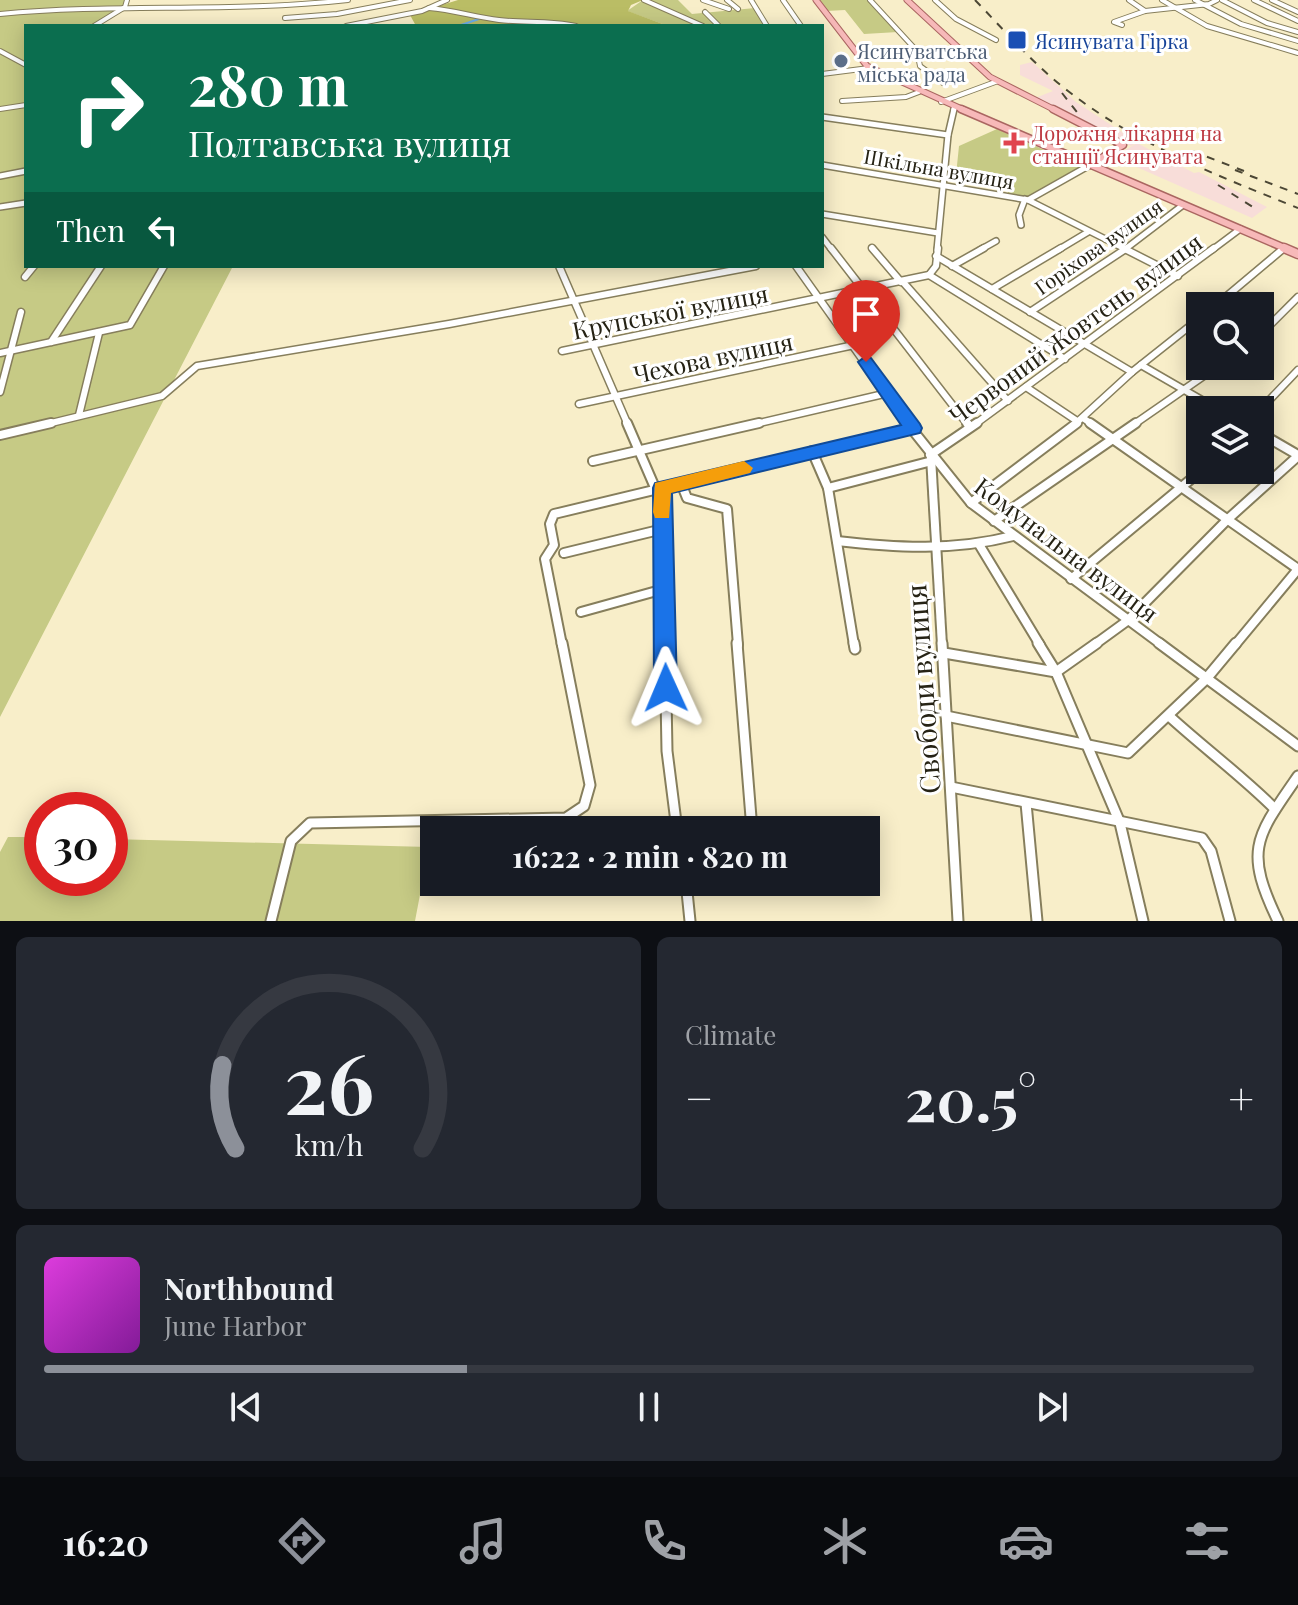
<!DOCTYPE html>
<html lang="en">
<head>
<meta charset="utf-8">
<style>
	:root { --surface:#171b24; --page:#242831; --text:#f1f3f6; --muted:#9ea1a6; --line:#363941; --accent:#8c9099 }
	body { margin:0; font-family:"Playfair Display",serif; background:var(--page); color:var(--text); height:100vh; display:flex; flex-direction:column; font-size:30px; white-space:nowrap }
	* { box-sizing:border-box; margin:0 }
	p { font-size:26px; color:var(--muted) }
	.icon { flex:none; width:44px; height:44px; fill:none; stroke:currentColor; stroke-width:2; stroke-linecap:round; stroke-linejoin:round }
	.map { position:relative; height:921px; overflow:hidden }
	.panel { display:flex; flex-direction:column; gap:16px; padding:16px; background:#0d0f14; flex:1 }
	.panel>* { flex:none }
	.guide { position:absolute; left:24px; top:24px; width:800px; height:244px; border-radius:0px; box-shadow:0 4px 20px #0003; background:#0b6e4f; color:#fff; overflow:hidden }
	.buttons { position:absolute; left:1186px; top:292px; display:grid; gap:16px }
	.buttons a { display:grid; place-items:center; width:88px; height:88px; border-radius:0px; background:var(--surface); box-shadow:0 4px 20px #0003; font-size:40px }
	.speed { position:absolute; left:24px; top:792px; display:flex; gap:16px; font-size:40px; font-weight:700; text-align:center }
	.speed>* { display:grid; place-content:center; width:104px; height:104px; border-radius:50%; background:var(--surface); box-shadow:0 4px 20px #0003; line-height:1 }
	.speed .limit { border:12px solid #d22; background:#fff; color:#111 }
	.pin { position:absolute; display:grid; place-items:center; width:68px; height:68px; color:#fff; margin:-82px -34px; border-radius:50% 50% 50% 0; rotate:-45deg; box-shadow:0 0 8px #0007 }
	.pin .icon { rotate:45deg }
	.me { position:absolute; width:88px; margin:-44px; rotate:359deg; stroke-linejoin:round; filter:drop-shadow(0 0 6px #0008) }
	.turn { display:flex; align-items:center; gap:28px; height:168px; padding:0 32px; font-size:36px }
	.turn .icon { width:104px; height:104px; stroke-width:2.5 }
	.turn b { display:block; font-size:56px; line-height:68px }
	.then { display:flex; align-items:center; height:76px; padding:0 32px; background:#0003; gap:16px; font-size:30px }
	.big { font-size:60px; font-weight:700; line-height:1.1 }
	.panel .tile { flex:1; display:flex; flex-direction:column; justify-content:center; gap:12px; min-width:0; padding:0 28px; border-radius:12px; background:var(--page) }
	.panel .dial { align-items:center; gap:0 }
	.dial svg { height:208px; overflow:visible; fill:none; stroke:var(--line); stroke-width:7; stroke-linecap:round; text-anchor:middle }
	.dial text { fill:var(--text); stroke:none }
	.song { display:flex; align-items:center; gap:24px }
	.cover { width:96px; height:96px; border-radius:12px; background:linear-gradient(135deg,hsl(300 70% 55%),hsl(290 70% 35%)) }
	.played { height:8px; border-radius:4px; background:linear-gradient(90deg,var(--accent) 35%,var(--line) 35%) }
	.keys { display:flex; justify-content:space-around; direction:ltr }
	.heat { display:flex; justify-content:space-between; align-items:center; font-size:44px; direction:ltr }
	.panel .tiles { flex:1; display:grid; gap:16px; grid-template-columns:1fr 1fr }
	.tile:last-child { grid-column:span 2 }
	.trip { position:absolute; left:420px; top:816px; width:460px; height:80px; border-radius:0px; background:var(--surface); box-shadow:0 4px 20px #0003; font-weight:700; line-height:80px; text-align:center }
	.menu { display:flex; height:128px; justify-content:space-around; align-items:center; background:#090b0e; color:var(--muted) }
	.menu .icon { width:56px; height:56px }
	.menu .on { color:var(--accent) }
	.menu b { font-size:36px; color:var(--text) }
	.map>svg:first-child { display:block }
	.industrial { fill:#f8ddd9 }
	.green { fill:#c6ca85 }
	.forest { fill:#babd65 }
	.lines { fill:none; stroke-linecap:round; stroke-linejoin:round }
	.stream { stroke:#6badea; stroke-width:2 }
	.minor-far4-casing { stroke:#867e5c; stroke-width:6 }
	.minor-far3-casing { stroke:#867e5c; stroke-width:8 }
	.minor-far2-casing { stroke:#867e5c; stroke-width:9 }
	.minor-far1-casing { stroke:#867e5c; stroke-width:12 }
	.minor-casing { stroke:#867e5c; stroke-width:13 }
	.major-far2-casing { stroke:#aa6661; stroke-width:7 }
	.major-far1-casing { stroke:#aa6661; stroke-width:9 }
	.major-casing { stroke:#aa6661; stroke-width:11 }
	.minor-far4 { stroke:#fff; stroke-width:4 }
	.minor-far3 { stroke:#fff; stroke-width:5 }
	.minor-far2 { stroke:#fff; stroke-width:6 }
	.minor-far1 { stroke:#fff; stroke-width:8 }
	.minor { stroke:#fff; stroke-width:9 }
	.major-far2 { stroke:#f7b9b9; stroke-width:5 }
	.major-far1 { stroke:#f7b9b9; stroke-width:6 }
	.major { stroke:#f7b9b9; stroke-width:8 }
	.rail { stroke:#4c4735; stroke-width:2; stroke-dasharray:8 8; stroke-linecap:butt }
	.route { fill:#1a73e8; stroke:#114b97; stroke-width:2 }
	.slow { fill:#f59e0b }
	.transit-dot { fill:#1a4fb4; stroke:#fff; stroke-width:3 }
	.service-dot { fill:#5c6f8a; stroke:#fff; stroke-width:3 }
	.health-dot { fill:#e0444e; stroke:#fff; stroke-width:3 }
	.labels { text-anchor:middle; dominant-baseline:central; stroke-width:6; stroke-linejoin:round; paint-order:stroke }
	.far-transit-label { font-size:20px; fill:#164399; stroke:#fff; text-anchor:start }
	.far-service-label { font-size:20px; fill:#4e5e75; stroke:#fff; text-anchor:start }
	.far-health-label { font-size:20px; fill:#be3a42; stroke:#fff; text-anchor:start }
	.far-street-label { font-size:20px; fill:#262315; stroke:#fff }
	.street-label { font-size:24px; fill:#262315; stroke:#fff }
	.near-street-label { font-size:28px; fill:#262315; stroke:#fff }
</style>
</head>
<body>
<div class="map">
<svg width="1298" height="921" viewBox="0 0 1298 921">
	<rect width="100%" height="100%" fill="#f8eec9"/>
	<g class="industrial">
		<path d="M1032 62 1076 102 1137 142 1131 146 1035 98 1053 91 1020 75V65Z"/>
		<path d="M1137 143 1194 173 1199 172 1267 207 1252 218 1114 157Z"/>
	</g>
	<g class="green">
		<path d="M0 0H127L128 4 90 26H26V266H233L0 717Z"/>
		<path d="M643 0H678L692 14 755 8 766 26H668L627 11Z"/>
		<path d="M818 0H868L898 32 864 34 845 10 826 11Z"/>
		<path d="M997 129 1083 167 1028 198 1008 194V183L956 175 959 146Z"/>
		<path d="M8 837H42V878H110V839L429 847 415 921H0V852Z"/>
	</g>
	<path class="forest" d="M458 0H643L631 5 628 11 668 26H416L410 15Z"/>
	<g class="lines">
		<path class="stream" d="M458 26 479 19"/>
		<g class="minor-far4-casing">
			<g id="minor-far4">
				<path d="M644 0 703 26"/>
				<path d="M703 0 729 9"/>
				<path d="M727 0 738 9"/>
				<path d="M751 0 767 26"/>
				<path d="M783 0 801 26"/>
				<path d="M870 0 917 51 920 66 943 83"/>
				<path d="M935 0 956 19 996 40"/>
				<path d="M1129 0 1145 11"/>
				<path d="M1162 0 1207 26 1298 53"/>
				<path d="M1195 0 1241 24 1298 41"/>
				<path d="M1222 0 1267 23 1298 32"/>
				<path d="M1254 0 1298 21"/>
				<path d="M1272 0 1298 12"/>
				<path d="M429 8C453 10 475 17 499 20 525 23 550 20 576 26"/>
				<path d="M705 12 719 26"/>
				<path d="M0 14C116 3 232 13 348 0"/>
				<path d="M285 18 337 14 410 0"/>
				<path d="M1122 25 1114 22 1145 11 1209 4 1217 0"/>
				<path d="M94 26 125 7 127 0"/>
				<path d="M346 26 422 11 447 0"/>
				<path d="M0 51 26 65"/>
				<path d="M822 74 869 68"/>
				<path d="M842 101 906 97 919 92"/>
				<path d="M941 102 998 81"/>
				<path d="M0 109 26 105"/>
				<path d="M953 111 954 107"/>
			</g>
		</g>
		<g class="minor-far3-casing">
			<g id="minor-far3">
				<path d="M822 117 948 135"/>
				<path d="M822 165 1028 200 1090 165"/>
				<path d="M0 176 26 171"/>
				<path d="M1028 200 1127 250"/>
				<path d="M0 207 26 203"/>
				<path d="M822 214 938 233"/>
				<path d="M1021 225 1019 215 1025 199"/>
				<path d="M822 237 832 250"/>
				<path d="M937 250 948 135 954 109"/>
				<path d="M980 250 996 241"/>
				<path d="M1058 250 1088 232"/>
				<path d="M1124 250 1183 205"/>
				<path d="M1212 250 1240 229"/>
			</g>
		</g>
		<g class="minor-far2-casing">
			<g id="minor-far2">
				<path d="M831 248 968 425"/>
				<path d="M872 248 901 282"/>
				<path d="M1123 248 1178 276"/>
				<path d="M936 256 1132 372"/>
				<path d="M559 266 628 425"/>
				<path d="M796 266 909 425"/>
				<path d="M952 266 984 248"/>
				<path d="M929 275 1065 359"/>
				<path d="M25 277 34 266"/>
				<path d="M903 282 1008 401"/>
				<path d="M992 289 1061 248"/>
				<path d="M1215 306 1284 248"/>
				<path d="M1030 312 1127 248"/>
				<path d="M1260 335 1298 297"/>
				<path d="M51 342 101 266"/>
				<path d="M562 351 929 275 936 266 938 248"/>
				<path d="M0 353 130 325 164 266"/>
				<path d="M1141 365 1219 410"/>
				<path d="M1026 387 1077 421"/>
				<path d="M0 392 21 312"/>
				<path d="M579 404 854 345"/>
				<path d="M1260 410 1298 370"/>
				<path d="M79 415 99 333"/>
				<path d="M1083 418 1093 425"/>
				<path d="M43 425 162 396 197 366 449 324 756 266"/>
				<path d="M751 425 888 393"/>
				<path d="M974 425 1214 248"/>
				<path d="M1074 425 1132 372 1200 318"/>
				<path d="M1133 425 1218 366"/>
			</g>
		</g>
		<g class="minor-far1-casing">
			<g id="minor-far1">
				<path d="M627 423 656 490"/>
				<path d="M907 423 971 503 1162 645"/>
				<path d="M967 423 970 427"/>
				<path d="M1090 423 1298 569"/>
				<path d="M1260 433 1298 455"/>
				<path d="M0 435 51 423"/>
				<path d="M812 451 828 488 854 645"/>
				<path d="M930 455 977 423"/>
				<path d="M931 457 942 645"/>
				<path d="M593 461 759 423"/>
				<path d="M681 483 687 498 727 509 738 645"/>
				<path d="M662 488 665 645"/>
				<path d="M828 488 932 461"/>
				<path d="M971 503 1077 423"/>
				<path d="M994 521 1136 423"/>
				<path d="M837 541C897 548 954 551 1013 536"/>
				<path d="M980 546 1040 645"/>
				<path d="M564 553 663 529"/>
				<path d="M1071 579 1202 470"/>
				<path d="M581 612 664 589"/>
				<path d="M562 645 545 559 554 545 550 524 554 514 913 428"/>
				<path d="M1094 645 1127 621 1228 519 1298 456"/>
				<path d="M1235 645 1298 569"/>
			</g>
		</g>
		<g class="minor-casing">
			<g id="minor">
				<path d="M665 643 667 751 677 830"/>
				<path d="M737 643 752 830"/>
				<path d="M854 643 855 649"/>
				<path d="M942 643 958 921"/>
				<path d="M1038 643 1056 672 1120 823 1143 921"/>
				<path d="M1159 643 1298 746"/>
				<path d="M944 653 1056 672 1097 643"/>
				<path d="M946 716 1128 753 1206 679 1236 643"/>
				<path d="M1169 716C1204 748 1242 776 1275 809"/>
				<path d="M951 787 1202 838 1211 851 1230 921"/>
				<path d="M1026 803 1037 921"/>
				<path d="M686 882 690 921"/>
				<path d="M271 921 291 841 310 823 566 818 584 806 590 785 562 643"/>
				<path d="M1278 921C1244 850 1255 838 1298 776"/>
			</g>
		</g>
		<g class="major-far2-casing">
			<g id="major-far2">
				<path d="M816 0 867 66 966 111"/>
				<path d="M907 0 990 77 1057 111"/>
			</g>
		</g>
		<g class="major-far1-casing">
			<g id="major-far1">
				<path d="M961 109 1289 250"/>
				<path d="M1053 109 1123 145 1090 165"/>
			</g>
		</g>
		<g class="major-casing">
			<path id="major" d="M1284 248 1298 254"/>
		</g>
		<use href="#minor-far4" class="minor-far4"/>
		<use href="#minor-far3" class="minor-far3"/>
		<use href="#minor-far2" class="minor-far2"/>
		<use href="#minor-far1" class="minor-far1"/>
		<use href="#minor" class="minor"/>
		<use href="#major-far2" class="major-far2"/>
		<use href="#major-far1" class="major-far1"/>
		<use href="#major" class="major"/>
		<g class="rail">
			<path d="M975 0C1005 31 1033 64 1068 91 1136 144 1218 176 1298 208"/>
			<path d="M1062 93 1080 116"/>
			<path d="M1192 151 1244 171"/>
			<path d="M1235 170 1298 194"/>
			<path d="M1218 185 1253 207"/>
		</g>
	</g>
	<path class="route" d="M866 356 871 358 920 424 922 428 920 433 672 493 677 688 674 696 666 699 658 696 654 688 653 488 655 483 901 425 858 362Z"/>
	<path class="slow" d="M744 461 753 468 750 473 671 493 669 518H655L653 512 655 483Z"/>
	<rect class="transit-dot" x="1007" y="30" width="20" height="20" rx="4"/>
	<circle class="service-dot" cx="841" cy="61" r="8"/>
	<path class="health-dot" d="M1010 131h8v8h8v8h-8v8h-8v-8h-8v-8h8z"/>
	<g class="labels">
		<g class="far-transit-label">
			<text x="1035" y="40">Ясинувата Гірка</text>
		</g>
		<g class="far-service-label">
			<text x="857" y="50">Ясинуватська<tspan x="857" dy="23">міська рада</tspan></text>
		</g>
		<g class="far-health-label">
			<text x="1032" y="132">Дорожня лікарня на<tspan x="1032" dy="23">станції Ясинувата</tspan></text>
		</g>
		<g class="far-street-label">
			<text transform="translate(939 168) rotate(10)">Шкільна вулиця</text>
			<text transform="translate(1098 246) rotate(-35)">Горіхова вулиця</text>
		</g>
		<g class="street-label">
			<text transform="translate(670 311) rotate(-11)">Крупської вулиця</text>
			<text transform="translate(1075 328) rotate(-36)">Червоний Жовтень вулиця</text>
			<text transform="translate(713 357) rotate(-12)">Чехова вулиця</text>
			<text transform="translate(1067 549) rotate(37)">Комунальна вулиця</text>
		</g>
		<g class="near-street-label">
			<text transform="translate(922 689) rotate(-94)">Свободи вулиця</text>
		</g>
	</g>
</svg>
<div class="buttons">
<a><svg class="icon" aria-label="search" viewBox="0 0 24 24"><circle cx="10" cy="10" r="6"/><path d="M15 15l6 6"/></svg></a>
<a><svg class="icon" aria-label="layers" viewBox="0 0 24 24"><path d="M12 4l9 5-9 5-9-5zM3 14l9 5 9-5"/></svg></a>
</div>
<div class="speed"><div class="limit">30</div></div>
<div class="pin" style="left:866px;top:362px;background:#d93025"><svg class="icon" aria-label="arrive" viewBox="0 0 24 24"><path d="M6 21V4h12l-3 4 3 4H6"/></svg></div>
<svg class="me" style="left:666px;top:688px" viewBox="-20 -20 40 40"><path d="M0-17L14 15 0 8-14 15z" fill="#1a73e8" stroke="#fff" stroke-width="4"/></svg>
<div class="trip">16:22 · 2 min · 820 m</div>
<div class="guide">
<div class="turn"><svg class="icon" aria-label="right" viewBox="0 0 24 24"><path d="M7 20v-9h11M14 6l5 5-5 5"/></svg><div><b>280 m</b>Полтавська вулиця</div></div>
<div class="then">Then<svg class="icon" aria-label="left" viewBox="0 0 24 24"><path d="M17 20v-9H6M10 6l-5 5 5 5"/></svg></div>
</div>
</div>
<section class="panel">
<div class="tiles">
<div class="tile dial"><svg viewBox="0 0 100 80">
<path d="M14 69A42 42 0 1 1 86 69"/>
<path d="M14 69A42 42 0 0 1 9 37" stroke="#8c9099"/>
<text x="50" y="56" font-size="32" font-weight="700">26</text>
<text x="50" y="72" font-size="11">km/h</text>
</svg></div>
<div class="tile"><p>Climate</p>
<div class="heat"><a>−</a><b class="big">20.5°</b><a>+</a></div>
</div>
<div class="tile">
<div class="song"><i class="cover"></i><div><b>Northbound</b><p>June Harbor</p></div></div>
<div class="played"></div>
<div class="keys"><svg class="icon" aria-label="previous" viewBox="0 0 24 24"><path d="M18 5L8 12l10 7zM5 5v14"/></svg><svg class="icon" aria-label="pause" viewBox="0 0 24 24"><path d="M8 5v14M16 5v14"/></svg><svg class="icon" aria-label="next" viewBox="0 0 24 24"><path d="M6 5l10 7-10 7zM19 5v14"/></svg></div>
</div>
</div>
</section>
<nav class="menu">
<b>16:20</b>
<svg class="icon on" aria-label="directions" viewBox="0 0 24 24"><path d="M12 3l9 9-9 9-9-9zM9 14v-3h6M13 9l2 2-2 2"/></svg>
<svg class="icon" aria-label="music" viewBox="0 0 24 24"><path d="M9 18V5l10-2v13"/><circle cx="6" cy="18" r="3"/><circle cx="16" cy="16" r="3"/></svg>
<svg class="icon" aria-label="phone" viewBox="0 0 24 24"><path d="M5 4h4l2 5-3 2q2 4 5 5l2-3 5 2v4C11 20 4 13 5 4z"/></svg>
<svg class="icon" aria-label="climate" viewBox="0 0 24 24"><path d="M12 3v18M4 7l16 10M4 17L20 7"/></svg>
<svg class="icon" aria-label="car" viewBox="0 0 24 24"><path d="M5 17H2v-5l4-1 3-4h7l3 4 3 1v5h-3M9 17h6M6 11h13"/><circle cx="7" cy="17" r="2"/><circle cx="17" cy="17" r="2"/></svg>
<svg class="icon" aria-label="filters" viewBox="0 0 24 24"><path d="M4 7h16M4 17h16"/><circle cx="9" cy="7" r="2"/><circle cx="15" cy="17" r="2"/></svg>
</nav>
</body>
</html>
